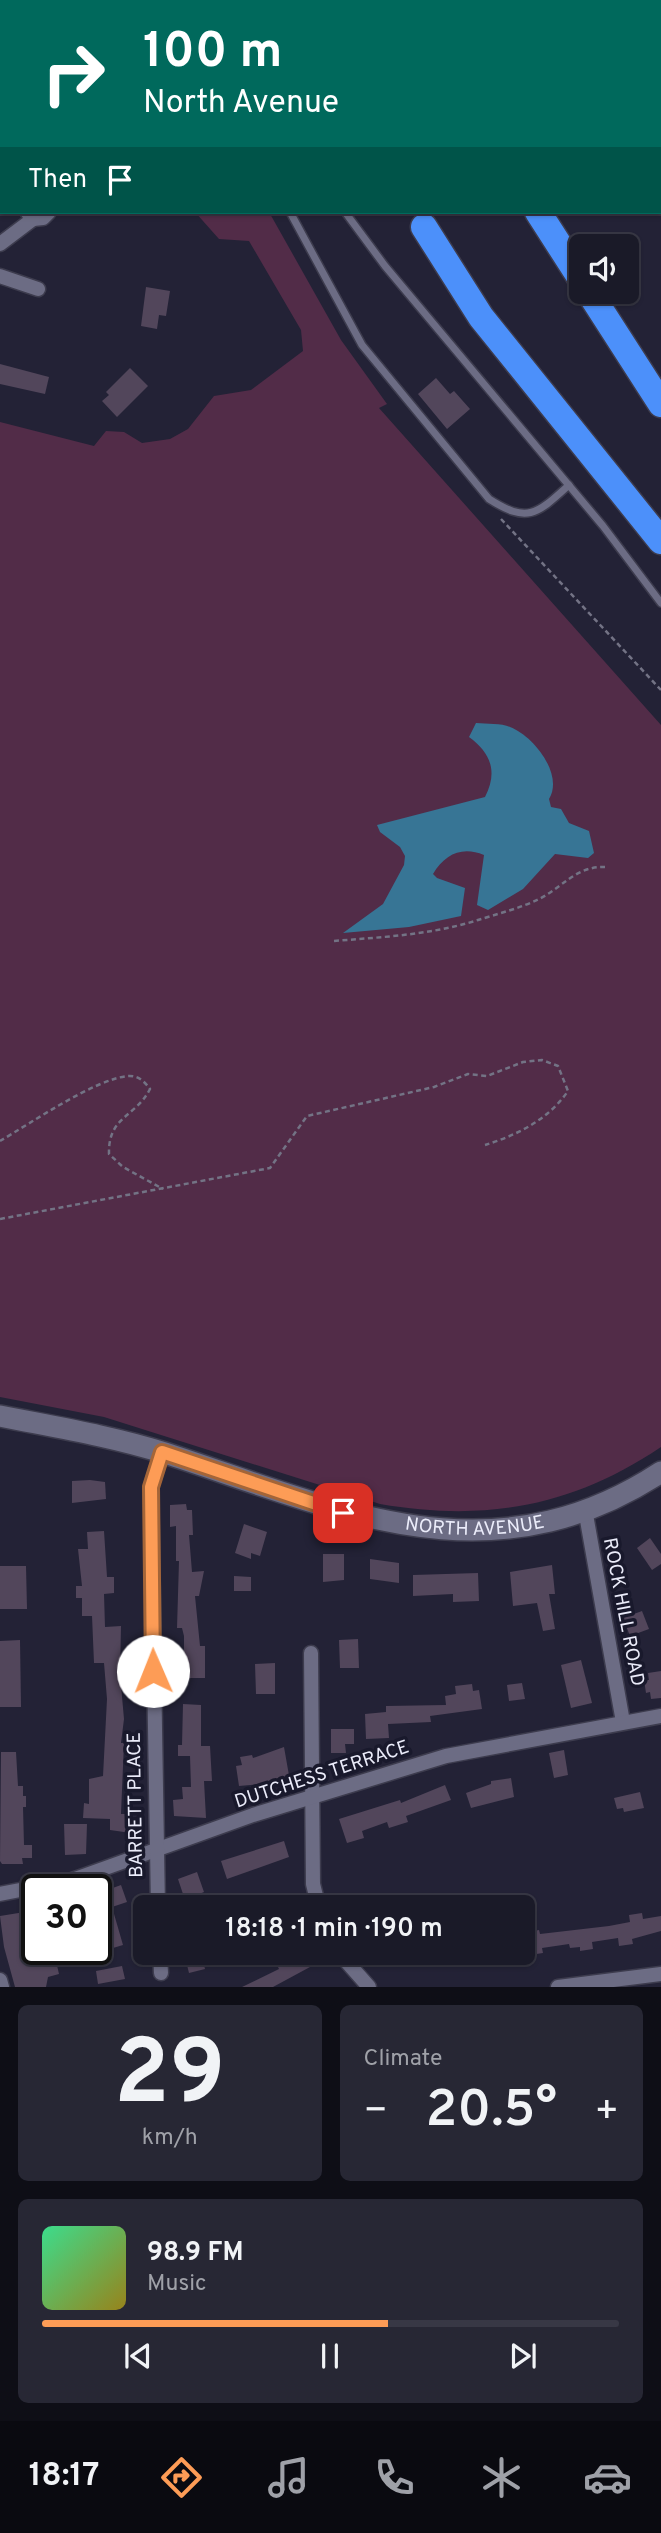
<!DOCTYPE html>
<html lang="en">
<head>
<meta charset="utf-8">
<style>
	:root { --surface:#1a1a28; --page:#272734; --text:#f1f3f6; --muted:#9fa1a8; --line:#383845; --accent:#fd9c56 }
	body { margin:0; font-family:Overpass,sans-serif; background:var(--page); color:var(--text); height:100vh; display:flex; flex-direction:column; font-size:26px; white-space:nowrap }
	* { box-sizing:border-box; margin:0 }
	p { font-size:23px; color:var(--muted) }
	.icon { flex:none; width:38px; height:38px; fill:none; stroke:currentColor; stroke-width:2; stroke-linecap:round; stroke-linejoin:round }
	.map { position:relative; height:1987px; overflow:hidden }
	.sheet { display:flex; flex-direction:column; gap:18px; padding:18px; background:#0e0e16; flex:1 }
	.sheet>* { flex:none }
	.guide { position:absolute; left:0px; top:0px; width:662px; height:214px; box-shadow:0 2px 5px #0004,0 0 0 2px var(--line); background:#00695c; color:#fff; overflow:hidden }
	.controls { position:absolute; left:569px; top:234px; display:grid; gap:14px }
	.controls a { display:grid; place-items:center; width:70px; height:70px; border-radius:10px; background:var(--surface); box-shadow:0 2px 5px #0004,0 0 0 2px var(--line); font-size:35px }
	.speed { position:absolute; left:21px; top:1874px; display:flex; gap:14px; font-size:35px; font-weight:700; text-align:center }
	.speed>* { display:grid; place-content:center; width:91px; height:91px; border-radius:50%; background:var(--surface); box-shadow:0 2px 5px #0004,0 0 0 2px var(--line); line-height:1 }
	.speed .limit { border:4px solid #111; border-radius:10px; background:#fff; color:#111 }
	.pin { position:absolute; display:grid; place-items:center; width:60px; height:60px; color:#fff; margin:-30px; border-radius:14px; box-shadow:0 4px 10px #0006 }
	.me { position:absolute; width:77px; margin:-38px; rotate:359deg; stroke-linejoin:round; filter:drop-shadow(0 0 5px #0008) }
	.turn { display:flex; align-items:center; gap:24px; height:147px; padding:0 28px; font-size:32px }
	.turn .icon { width:91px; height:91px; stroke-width:2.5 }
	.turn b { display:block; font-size:49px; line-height:60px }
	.then { display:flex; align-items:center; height:66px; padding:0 28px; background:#0003; gap:14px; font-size:26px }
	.big { font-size:52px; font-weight:600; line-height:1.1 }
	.sheet .widget { flex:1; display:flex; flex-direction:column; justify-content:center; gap:10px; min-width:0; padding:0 24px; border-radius:10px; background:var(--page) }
	.sheet .dial { align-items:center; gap:0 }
	.dial b { font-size:91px; line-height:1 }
	.song { display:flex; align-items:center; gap:21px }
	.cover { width:84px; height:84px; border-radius:10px; background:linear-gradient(135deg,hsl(150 70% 55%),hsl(50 70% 35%)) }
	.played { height:7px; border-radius:4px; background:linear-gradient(90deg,var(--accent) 60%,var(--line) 60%) }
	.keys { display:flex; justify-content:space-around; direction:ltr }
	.heat { display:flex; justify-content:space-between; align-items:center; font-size:38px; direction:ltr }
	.sheet .tiles { flex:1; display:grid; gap:18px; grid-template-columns:1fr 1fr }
	.widget:last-child { grid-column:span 2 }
	.trip { position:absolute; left:133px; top:1895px; width:402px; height:70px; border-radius:10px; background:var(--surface); box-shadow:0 2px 5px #0004,0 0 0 2px var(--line); font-weight:600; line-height:70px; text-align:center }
	.dock { display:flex; height:112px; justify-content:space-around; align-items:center; background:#0a0a10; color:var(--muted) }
	.dock .icon { width:49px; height:49px }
	.dock .on { color:var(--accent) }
	.dock b { font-size:32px; color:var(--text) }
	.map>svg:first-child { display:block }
	.green { fill:#522c48 }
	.water { fill:#377595 }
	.building { fill:#52465b }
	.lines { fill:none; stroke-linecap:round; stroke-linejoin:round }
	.service-casing { stroke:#3d3c4e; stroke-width:10 }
	.minor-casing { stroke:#3d3c4e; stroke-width:17 }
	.secondary-casing { stroke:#3d3c4e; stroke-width:24 }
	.motorway-casing { stroke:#3d3c4e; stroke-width:29 }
	.path { stroke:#737385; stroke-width:2.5; stroke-dasharray:5 3.5; stroke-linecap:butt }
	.service { stroke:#6c6c84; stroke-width:7 }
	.minor { stroke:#6c6c84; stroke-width:14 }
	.secondary { stroke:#6c6c84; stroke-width:21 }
	.motorway { stroke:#4c90fa; stroke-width:26 }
	.route-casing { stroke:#a46538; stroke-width:18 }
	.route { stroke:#fd9c56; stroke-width:12 }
	.labels { text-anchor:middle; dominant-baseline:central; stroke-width:7; stroke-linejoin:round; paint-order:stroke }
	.street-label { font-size:19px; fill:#ebecfa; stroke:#19192c }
</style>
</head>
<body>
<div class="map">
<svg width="661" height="1987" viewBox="0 0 661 1987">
	<rect width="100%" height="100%" fill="#232236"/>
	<path class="green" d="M195 212H269L341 340 387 404 379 408 661 725V1447C572 1507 485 1522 380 1504L104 1417 0 1397V422L94 446 106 431 124 432 142 443 170 439 188 429 214 396 251 390 303 351 301 330 249 241 219 239Z"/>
	<path class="water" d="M476 723C487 724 501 723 510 727 534 736 564 775 549 799L551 807 561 809 569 823 589 831 594 853 588 858 555 854 523 889 488 910 477 905 484 855C462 846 445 854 433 874L437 878 465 888 461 916 409 927 343 933 383 904 404 865 405 856 400 847 380 832 377 825 485 797C498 772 491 753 469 737Z"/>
	<g class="building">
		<path d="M146 287 170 291 166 316 159 315 157 329 141 326Z"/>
		<path d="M0 364 49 377 45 394 0 384Z"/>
		<path d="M130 368 148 386 117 417 102 401 109 395 106 392Z"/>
		<path d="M436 378 450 394 454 391 470 409 447 429 418 394Z"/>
		<path d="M90 1480 105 1482 106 1499 72 1503V1481Z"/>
		<path d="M186 1504 187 1510H192L193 1535H189L192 1572 204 1571 199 1596H195L200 1646H205V1678H184V1636L182 1628H177L179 1561H176V1526L170 1527V1505Z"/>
		<path d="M244 1524 267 1532 260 1556 251 1553V1559L235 1553Z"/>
		<path d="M104 1531 107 1577H114V1593L104 1594 105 1627 121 1626 120 1674 124 1719 121 1743H124L121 1814H132L131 1833 110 1830V1819L83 1818 84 1803 89 1804V1779L103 1776 107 1699 104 1663H94L92 1616H82V1598H76V1586H82L78 1549H88L87 1532Z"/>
		<path d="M650 1538 661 1554V1564L652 1570 637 1548Z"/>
		<path d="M323 1554H344V1580L323 1582Z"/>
		<path d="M370 1559 399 1563V1583L370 1579Z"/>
		<path d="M552 1565 555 1594H549L555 1629 543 1631 537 1603 513 1606 510 1572Z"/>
		<path d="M0 1566H26L27 1609H0Z"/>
		<path d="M478 1573 479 1601 453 1602V1594L413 1596V1575Z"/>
		<path d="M234 1576 251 1577V1591H234Z"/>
		<path d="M642 1611 649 1629 630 1636 623 1618Z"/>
		<path d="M358 1639 359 1668H340L339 1640Z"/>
		<path d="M20 1640 21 1707H0V1641Z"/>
		<path d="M581 1660 592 1703 571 1708 561 1665Z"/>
		<path d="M275 1663V1694H256L255 1664Z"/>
		<path d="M661 1671V1698L651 1699 650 1692 646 1693 644 1680H649L648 1673Z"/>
		<path d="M522 1683 525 1699 509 1701 507 1685Z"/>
		<path d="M472 1684 473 1691 479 1690 482 1709 430 1716 431 1722 388 1724 389 1738 366 1739 365 1714 386 1712V1706L446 1705 445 1696 456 1694 455 1686Z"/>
		<path d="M183 1704 201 1705V1746H210L212 1781H204L206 1818 174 1816 173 1800 183 1799 182 1787H191L190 1756H178V1745H182Z"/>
		<path d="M331 1729H354V1744H345L346 1753H331Z"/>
		<path d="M284 1747 290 1781 273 1785 272 1783 239 1786 236 1766 242 1765 240 1757 252 1755 253 1758Z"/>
		<path d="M564 1750 568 1775 554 1778 549 1753Z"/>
		<path d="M1 1752H16L18 1786H23V1796H26V1807H23L24 1845H32V1858H22L23 1864H2L0 1861Z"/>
		<path d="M511 1778 514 1797 471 1808 466 1793 491 1784V1781Z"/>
		<path d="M445 1785 451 1800 406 1816 408 1822 389 1828 387 1822 362 1831 364 1838 347 1843 339 1819 400 1800 401 1803Z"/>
		<path d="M640 1792 644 1808 624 1812 623 1808 617 1809 614 1798Z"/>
		<path d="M64 1824H87L86 1854 65 1855Z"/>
		<path d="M284 1841 289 1857 227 1879 221 1861Z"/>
		<path d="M197 1872 204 1892 197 1895 199 1901 187 1906 178 1879Z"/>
		<path d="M121 1885 127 1902 112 1907 123 1945 103 1951 96 1928V1894Z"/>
		<path d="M37 1910V1950H48L51 1962 56 1961 59 1974 48 1977 46 1987H15L4 1947 0 1916Z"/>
		<path d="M642 1913 643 1919 661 1916V1931L632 1939 633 1944 619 1946 618 1938 592 1942 593 1949 580 1951V1947L570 1948 569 1944 542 1948 543 1953 523 1956V1933L539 1930 540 1934 609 1926 630 1922 629 1915Z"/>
		<path d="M201 1953 205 1969 189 1973 185 1957Z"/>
		<path d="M271 1953H303L310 1967 273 1987H242L279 1969Z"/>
		<path d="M122 1966 125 1979 98 1984 96 1971Z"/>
	</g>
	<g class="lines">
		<g class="service-casing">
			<g id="service">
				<path d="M180 0 181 2"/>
				<path d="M249 0V2"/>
				<path d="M660 75 661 74"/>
				<path d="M290 212 362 345 489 499C528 524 537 514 569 485"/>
				<path d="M345 212 385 266 603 526 661 603"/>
			</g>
		</g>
		<g class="minor-casing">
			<g id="minor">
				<path d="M28 213 33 219 43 218 49 212"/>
				<path d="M0 244 33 219"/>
				<path d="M0 276 38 289"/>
				<path d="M585 1509 623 1722"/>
				<path d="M311 1653 313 1884 319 1908"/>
				<path d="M0 1894 72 1880 253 1815 446 1756 661 1716"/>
				<path d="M158 1908 151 1487 162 1452"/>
				<path d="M160 1953 161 1973"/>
				<path d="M339 1953 369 1987"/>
				<path d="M0 1980 2 1987"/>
				<path d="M558 1987 661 1974"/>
			</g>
		</g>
		<g class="secondary-casing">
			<g id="secondary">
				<path id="s1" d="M0 1416C55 1427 111 1436 165 1453 337 1509 490 1584 661 1472"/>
			</g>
		</g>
		<g class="motorway-casing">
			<g id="motorway">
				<path d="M273 0 274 2"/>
				<path d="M408 0 409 2"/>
				<path d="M538 212 581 279"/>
				<path d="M424 227 481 317 661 541"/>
				<path d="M589 292 661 404"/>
			</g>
		</g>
		<g class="path">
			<path d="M230 0 231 2"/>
			<path d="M501 519 661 690"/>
			<path d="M334 941C382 937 431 935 478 920 497 914 521 908 539 899 563 887 576 866 605 867"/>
			<path d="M0 1141C31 1123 95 1079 128 1076 138 1075 145 1082 150 1089 135 1118 108 1116 109 1154L123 1167 163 1189"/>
			<path d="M0 1219 270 1168 307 1116 434 1087 468 1074 487 1076 523 1062 542 1060 558 1066 568 1091C548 1120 517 1135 485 1145"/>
		</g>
		<use href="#service" class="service"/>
		<use href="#minor" class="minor"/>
		<use href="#secondary" class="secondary"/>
		<use href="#motorway" class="motorway"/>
	</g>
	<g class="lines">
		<g class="route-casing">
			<path id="route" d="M153 1671 151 1487 162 1452 343 1513"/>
		</g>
		<use href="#route" class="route"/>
	</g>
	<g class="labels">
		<g class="street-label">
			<text stroke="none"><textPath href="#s1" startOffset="490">NORTH AVENUE</textPath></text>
			<text transform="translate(623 1612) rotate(79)">ROCK HILL ROAD</text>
			<text transform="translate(322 1775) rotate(-18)">DUTCHESS TERRACE</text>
			<text transform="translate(136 1805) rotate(-91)">BARRETT PLACE</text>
		</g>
	</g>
</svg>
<div class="controls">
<a><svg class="icon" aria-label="sound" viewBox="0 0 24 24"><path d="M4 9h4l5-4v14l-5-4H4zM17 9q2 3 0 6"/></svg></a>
</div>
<div class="speed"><div class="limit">30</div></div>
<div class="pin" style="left:343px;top:1513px;background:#d93025"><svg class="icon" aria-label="arrive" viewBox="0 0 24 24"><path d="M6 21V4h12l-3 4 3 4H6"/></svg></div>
<svg class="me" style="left:153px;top:1671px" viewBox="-20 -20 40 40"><circle r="19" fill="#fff"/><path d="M0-13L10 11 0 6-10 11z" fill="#fd9c56"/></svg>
<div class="trip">18:18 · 1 min · 190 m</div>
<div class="guide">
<div class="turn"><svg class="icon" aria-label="right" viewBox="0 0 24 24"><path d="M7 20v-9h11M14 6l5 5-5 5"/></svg><div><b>100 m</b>North Avenue</div></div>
<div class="then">Then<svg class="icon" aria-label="arrive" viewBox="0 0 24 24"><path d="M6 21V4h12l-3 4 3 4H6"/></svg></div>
</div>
</div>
<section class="sheet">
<div class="tiles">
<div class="widget dial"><b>29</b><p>km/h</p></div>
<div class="widget"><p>Climate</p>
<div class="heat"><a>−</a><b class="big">20.5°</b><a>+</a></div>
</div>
<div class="widget">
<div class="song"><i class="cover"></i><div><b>98.9 FM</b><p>Music</p></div></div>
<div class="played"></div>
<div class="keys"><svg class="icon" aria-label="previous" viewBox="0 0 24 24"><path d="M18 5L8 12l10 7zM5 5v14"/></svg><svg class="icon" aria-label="pause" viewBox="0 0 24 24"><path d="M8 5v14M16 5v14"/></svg><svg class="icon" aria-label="next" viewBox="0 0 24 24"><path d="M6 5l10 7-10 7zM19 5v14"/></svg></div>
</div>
</div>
</section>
<nav class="dock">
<b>18:17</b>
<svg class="icon on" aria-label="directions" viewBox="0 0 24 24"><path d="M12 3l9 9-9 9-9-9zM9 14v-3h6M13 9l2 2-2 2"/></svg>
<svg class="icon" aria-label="music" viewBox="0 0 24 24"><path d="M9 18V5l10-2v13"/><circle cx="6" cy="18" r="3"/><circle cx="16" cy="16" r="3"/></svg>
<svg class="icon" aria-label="phone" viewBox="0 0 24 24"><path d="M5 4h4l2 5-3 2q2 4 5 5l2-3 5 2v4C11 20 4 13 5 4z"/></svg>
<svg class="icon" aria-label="climate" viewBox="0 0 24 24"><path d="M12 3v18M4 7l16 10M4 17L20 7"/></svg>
<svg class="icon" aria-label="car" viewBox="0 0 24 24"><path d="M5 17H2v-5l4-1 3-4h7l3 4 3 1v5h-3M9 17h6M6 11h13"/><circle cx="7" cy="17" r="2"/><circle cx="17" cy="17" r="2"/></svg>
</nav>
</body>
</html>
